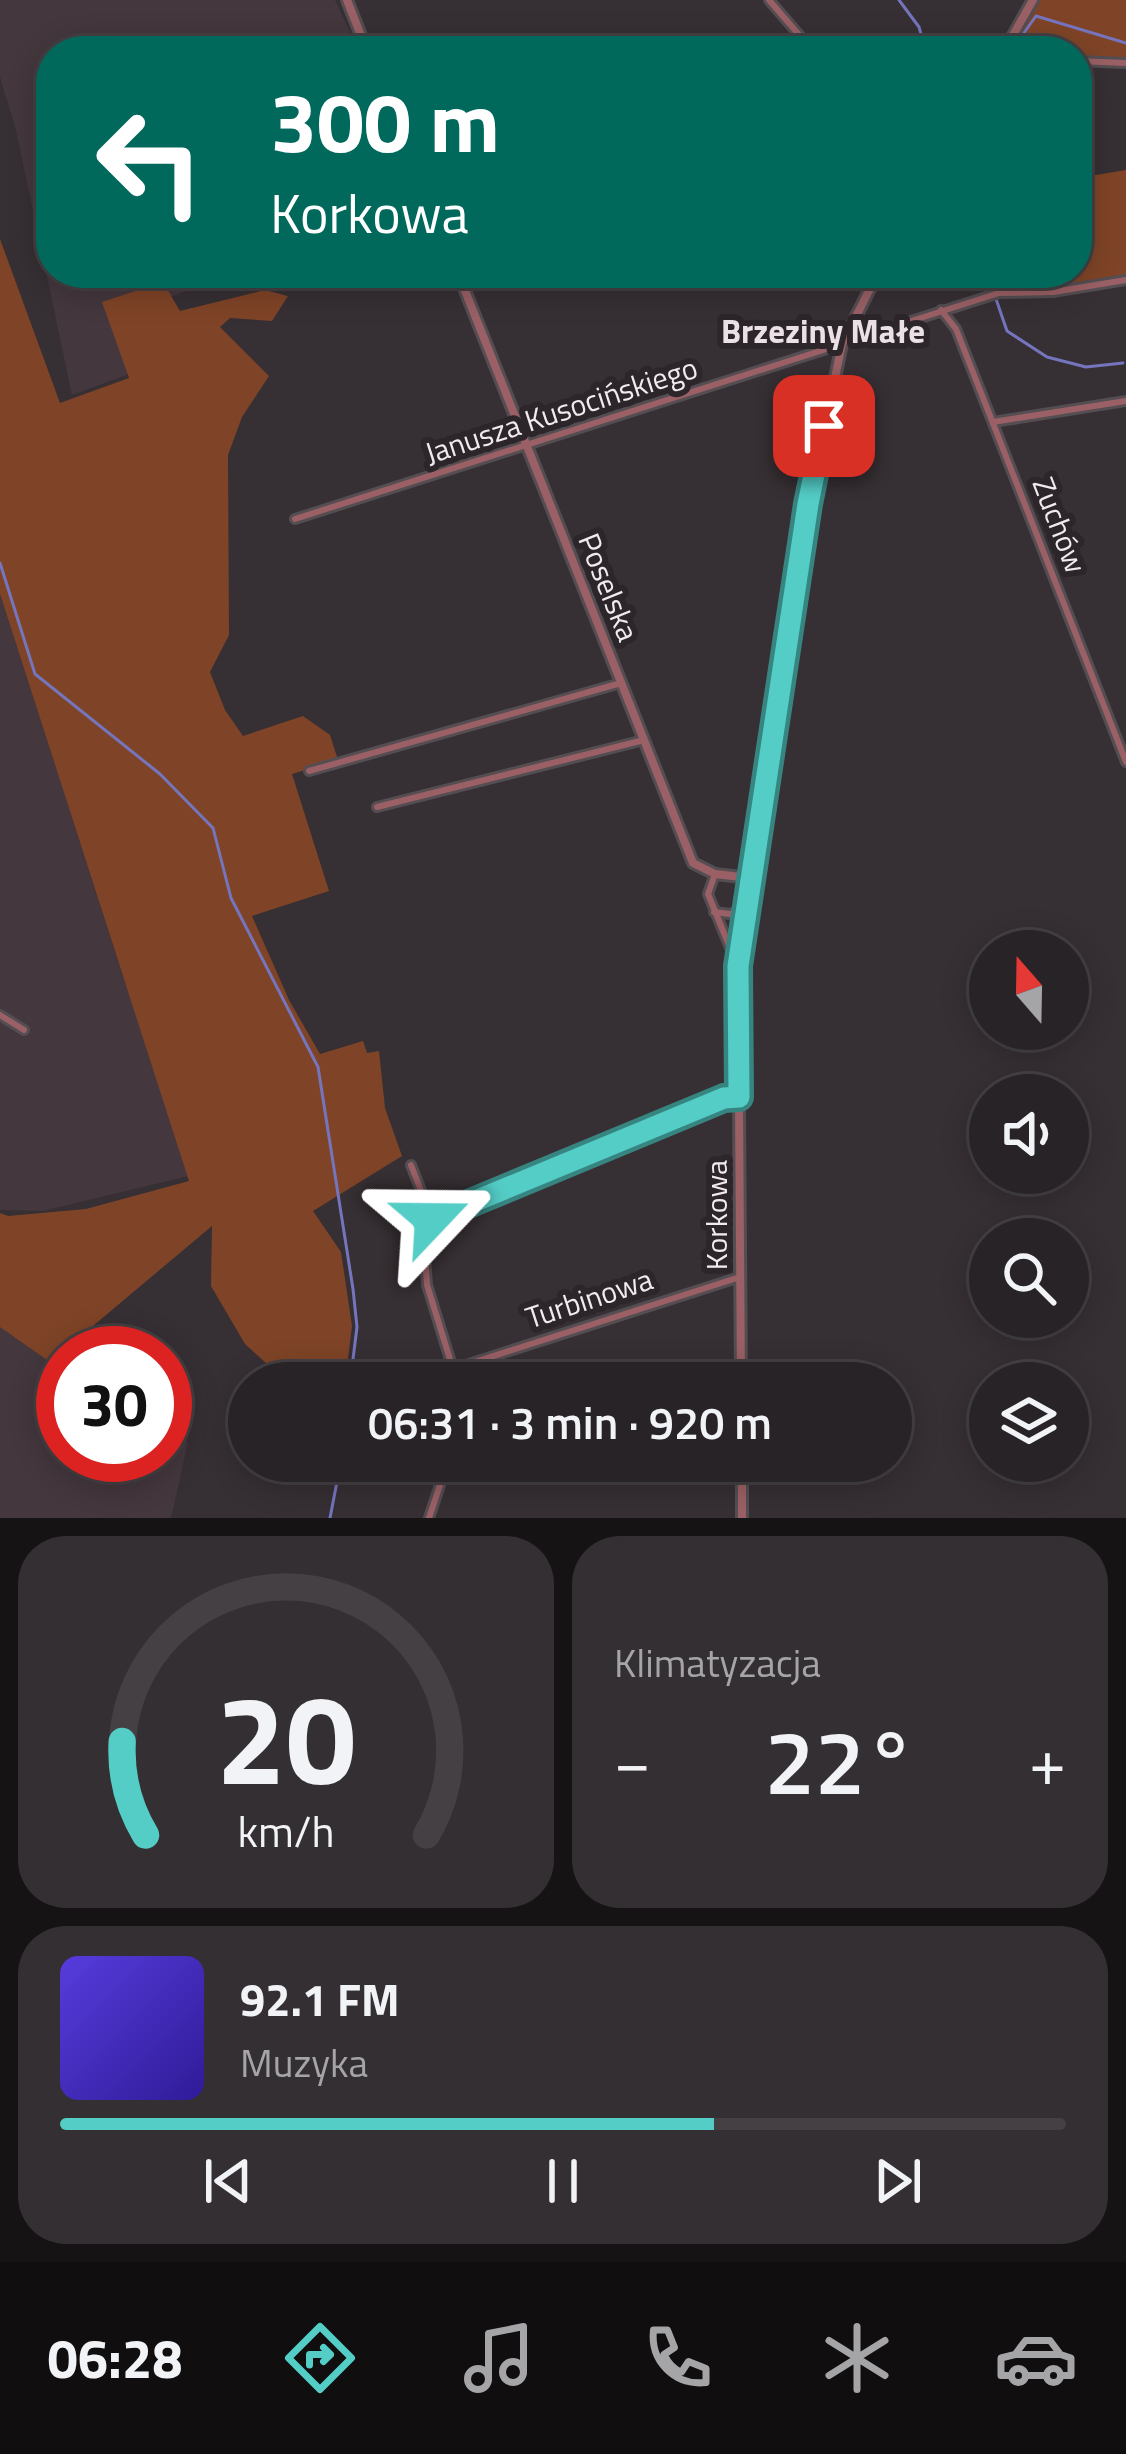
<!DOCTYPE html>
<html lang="pl">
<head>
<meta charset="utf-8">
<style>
	:root { --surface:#282326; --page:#342f32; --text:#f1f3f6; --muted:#a5a4a7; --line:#444043; --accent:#54cdc7 }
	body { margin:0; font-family:"Titillium Web",sans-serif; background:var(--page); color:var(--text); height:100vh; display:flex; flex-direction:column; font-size:45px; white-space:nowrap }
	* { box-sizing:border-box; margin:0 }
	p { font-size:39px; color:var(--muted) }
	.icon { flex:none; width:66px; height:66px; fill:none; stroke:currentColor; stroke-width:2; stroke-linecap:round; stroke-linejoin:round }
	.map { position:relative; height:1518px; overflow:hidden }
	.details { display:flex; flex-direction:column; gap:18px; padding:18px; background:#161315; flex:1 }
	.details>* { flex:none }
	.banner { position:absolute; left:36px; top:36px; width:1056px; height:252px; border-radius:48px; box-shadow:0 6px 30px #0003,0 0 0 3px var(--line); background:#00695c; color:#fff; overflow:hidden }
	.needle { width:78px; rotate:340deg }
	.fabs { position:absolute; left:969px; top:930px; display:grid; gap:24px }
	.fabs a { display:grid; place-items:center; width:120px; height:120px; border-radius:50%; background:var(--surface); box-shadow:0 6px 30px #0003,0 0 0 3px var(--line); font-size:60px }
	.speed { position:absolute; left:36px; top:1326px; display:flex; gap:24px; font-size:60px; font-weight:700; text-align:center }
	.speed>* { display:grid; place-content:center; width:156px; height:156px; border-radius:50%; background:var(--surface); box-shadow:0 6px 30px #0003,0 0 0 3px var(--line); line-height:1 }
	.speed .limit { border:18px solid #d22; background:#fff; color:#111 }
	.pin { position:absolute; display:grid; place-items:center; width:102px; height:102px; color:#fff; margin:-51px; border-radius:24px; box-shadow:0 6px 18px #0006 }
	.me { position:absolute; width:132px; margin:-66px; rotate:67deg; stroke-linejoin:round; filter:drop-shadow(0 0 9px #0008) }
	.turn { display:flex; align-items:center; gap:42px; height:252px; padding:0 36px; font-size:54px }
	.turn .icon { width:156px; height:156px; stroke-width:2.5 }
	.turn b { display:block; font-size:84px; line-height:102px }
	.big { font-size:90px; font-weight:600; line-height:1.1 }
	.details .card { flex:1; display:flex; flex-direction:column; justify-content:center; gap:18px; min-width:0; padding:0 42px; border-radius:48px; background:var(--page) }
	.details .dial { align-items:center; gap:0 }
	.dial svg { height:312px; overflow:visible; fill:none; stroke:var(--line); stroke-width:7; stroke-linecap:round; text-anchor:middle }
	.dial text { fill:var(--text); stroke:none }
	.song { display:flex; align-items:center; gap:36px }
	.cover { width:144px; height:144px; border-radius:18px; background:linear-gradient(135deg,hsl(250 70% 55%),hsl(250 70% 35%)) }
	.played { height:12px; border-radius:6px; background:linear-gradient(90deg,var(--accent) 65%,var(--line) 65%) }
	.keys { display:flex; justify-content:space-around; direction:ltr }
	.heat { display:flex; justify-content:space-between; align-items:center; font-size:66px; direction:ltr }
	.details .tiles { flex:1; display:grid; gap:18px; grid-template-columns:1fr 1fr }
	.card:last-child { grid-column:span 2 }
	.trip { position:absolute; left:228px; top:1362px; width:684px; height:120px; border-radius:60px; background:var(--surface); box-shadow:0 6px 30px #0003,0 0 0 3px var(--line); font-weight:600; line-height:120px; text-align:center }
	.tab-bar { display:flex; height:192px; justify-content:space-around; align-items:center; background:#100e0f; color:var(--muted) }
	.tab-bar .icon { width:84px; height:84px }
	.tab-bar .on { color:var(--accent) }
	.tab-bar b { font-size:54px; color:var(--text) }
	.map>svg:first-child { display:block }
	.built { fill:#44373e }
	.green { fill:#7f4427 }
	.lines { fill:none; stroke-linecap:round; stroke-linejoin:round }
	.stream { stroke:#7575be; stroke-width:3 }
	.minor-casing { stroke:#544d51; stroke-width:12 }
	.tertiary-casing { stroke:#544d51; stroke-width:14 }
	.minor { stroke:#9a6065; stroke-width:6 }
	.tertiary { stroke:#9a6065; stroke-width:8 }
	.route-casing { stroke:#378581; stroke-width:30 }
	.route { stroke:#54cdc7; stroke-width:21 }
	.labels { text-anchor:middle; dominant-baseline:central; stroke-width:12; stroke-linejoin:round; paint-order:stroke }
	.street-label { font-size:30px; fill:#f0ebee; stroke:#2c2529 }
	.neighbourhood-label { font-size:33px; font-weight:bold; fill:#eae0e6; stroke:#2c2529 }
</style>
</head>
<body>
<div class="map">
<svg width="1126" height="1518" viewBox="0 0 1126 1518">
	<rect width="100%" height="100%" fill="#362f33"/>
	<g class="built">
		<path d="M0 0H335L359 51H51V273H232L112 320 132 373 72 395 16 130 0 77Z"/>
		<path d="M0 594 123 977 201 1173 43 1211 0 1210Z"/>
		<path d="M0 1323 63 1363V1455H165V1427L188 1442 171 1518H0Z"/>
	</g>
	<g class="green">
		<path d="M1037 0H1126V61L1077 59V51L1009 50Z"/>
		<path d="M1126 170V279L1053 291H984L990 289 984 273H1077V178Z"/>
		<path d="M0 239 60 403 129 378 102 302 163 282 180 311 265 290 288 296 272 321 230 318 220 327 269 376 242 417 228 455 229 635 210 672 225 710 243 736 303 716 330 735 338 760 292 774 329 891 252 916 289 1000 320 1054 363 1041 367 1053 379 1051 385 1108 402 1156 313 1211 341 1252 352 1326 345 1383H288L245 1344 211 1286 212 1226 50 1362 0 1327V1213L8 1216 86 1209 189 1181 0 594Z"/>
	</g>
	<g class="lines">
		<g class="stream">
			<path d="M899 0 919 27 926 51"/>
			<path d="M1016 44 1036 16 1126 43"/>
			<path d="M989 273 993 288"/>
			<path d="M996 299 1007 331 1047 357 1086 367 1123 363"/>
			<path d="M0 563 35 674 160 774 213 828 231 898 318 1067 353 1289 357 1327 350 1383"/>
			<path d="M330 1518 341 1461"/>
		</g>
		<g class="minor-casing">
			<g id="minor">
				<path d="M769 0 813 51"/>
				<path d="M1077 61 1126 63"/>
				<path d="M941 310 956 329 1126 762"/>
				<path d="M846 335 858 338 999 293 1053 292 1126 280"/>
				<path d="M993 422 1126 401"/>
				<path d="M295 519 842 344"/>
				<path d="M309 771 621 683"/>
				<path d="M377 807 644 740"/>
				<path d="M715 874 708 894 737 965"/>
				<path d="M714 912 730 914 746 907"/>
				<path d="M0 1015 24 1030"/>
				<path d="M411 1165 432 1219 425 1257 427 1285 453 1369 452 1383"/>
				<path d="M432 1219 725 1098 739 1097"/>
				<path d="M453 1369 740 1277"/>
				<path d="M429 1518 448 1461"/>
			</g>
		</g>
		<g class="tertiary-casing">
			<g id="tertiary">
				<path d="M347 0 367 51"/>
				<path d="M1004 51 1033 0"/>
				<path d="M458 273 693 863 715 874 750 878"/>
				<path d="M741 1383 738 966 809 504 842 344 878 273"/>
				<path d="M742 1461V1518"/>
			</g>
		</g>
		<use href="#minor" class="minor"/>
		<use href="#tertiary" class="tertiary"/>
	</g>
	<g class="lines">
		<g class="route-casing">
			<path id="route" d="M432 1219 724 1098 739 1097 738 966 808 504 824 426"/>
		</g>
		<use href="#route" class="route"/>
	</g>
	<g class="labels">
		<g class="street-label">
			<text transform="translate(561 410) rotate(-18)">Janusza Kusocińskiego</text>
			<text transform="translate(1060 525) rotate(69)">Zuchów</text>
			<text transform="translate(609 587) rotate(68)">Poselska</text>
			<text transform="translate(716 1215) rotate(-90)">Korkowa</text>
			<text transform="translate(589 1298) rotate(-18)">Turbinowa</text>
		</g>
		<g class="neighbourhood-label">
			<text x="823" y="331">Brzeziny Małe</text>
		</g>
	</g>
</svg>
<div class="fabs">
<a><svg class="needle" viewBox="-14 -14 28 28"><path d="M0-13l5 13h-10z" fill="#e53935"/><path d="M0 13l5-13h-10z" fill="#a5a4a7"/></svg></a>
<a><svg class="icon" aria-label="sound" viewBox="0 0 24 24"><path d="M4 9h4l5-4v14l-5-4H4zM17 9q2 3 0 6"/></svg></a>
<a><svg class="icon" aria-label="search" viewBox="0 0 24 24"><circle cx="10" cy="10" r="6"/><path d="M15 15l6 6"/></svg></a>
<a><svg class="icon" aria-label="layers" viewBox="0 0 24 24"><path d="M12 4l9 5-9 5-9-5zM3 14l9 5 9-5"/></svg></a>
</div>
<div class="speed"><div class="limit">30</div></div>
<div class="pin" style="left:824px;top:426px;background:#d93025"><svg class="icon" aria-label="arrive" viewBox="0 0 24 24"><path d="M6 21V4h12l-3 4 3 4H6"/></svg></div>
<svg class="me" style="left:432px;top:1219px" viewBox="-20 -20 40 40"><path d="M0-17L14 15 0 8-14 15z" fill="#54cdc7" stroke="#fff" stroke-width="4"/></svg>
<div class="trip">06:31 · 3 min · 920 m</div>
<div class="banner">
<div class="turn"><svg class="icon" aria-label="left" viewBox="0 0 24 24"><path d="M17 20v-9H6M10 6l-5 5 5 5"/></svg><div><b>300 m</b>Korkowa</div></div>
</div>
</div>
<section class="details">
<div class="tiles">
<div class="card dial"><svg viewBox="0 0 100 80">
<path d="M14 69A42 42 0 1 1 86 69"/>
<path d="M14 69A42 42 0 0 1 8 45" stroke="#54cdc7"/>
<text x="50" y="56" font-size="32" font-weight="700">20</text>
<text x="50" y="72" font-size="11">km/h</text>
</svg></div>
<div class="card"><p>Klimatyzacja</p>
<div class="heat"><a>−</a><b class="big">22°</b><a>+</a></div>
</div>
<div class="card">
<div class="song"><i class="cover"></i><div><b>92.1 FM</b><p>Muzyka</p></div></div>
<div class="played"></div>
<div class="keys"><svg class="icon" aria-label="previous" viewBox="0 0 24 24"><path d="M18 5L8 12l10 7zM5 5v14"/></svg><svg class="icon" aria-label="pause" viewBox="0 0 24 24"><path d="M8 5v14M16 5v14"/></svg><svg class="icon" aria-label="next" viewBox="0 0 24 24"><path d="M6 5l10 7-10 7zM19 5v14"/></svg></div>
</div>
</div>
</section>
<nav class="tab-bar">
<b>06:28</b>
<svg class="icon on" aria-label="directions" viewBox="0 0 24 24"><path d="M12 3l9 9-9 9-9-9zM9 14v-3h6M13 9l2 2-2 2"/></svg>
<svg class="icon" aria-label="music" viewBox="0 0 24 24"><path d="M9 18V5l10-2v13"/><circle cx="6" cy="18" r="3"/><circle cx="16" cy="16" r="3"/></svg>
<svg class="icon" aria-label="phone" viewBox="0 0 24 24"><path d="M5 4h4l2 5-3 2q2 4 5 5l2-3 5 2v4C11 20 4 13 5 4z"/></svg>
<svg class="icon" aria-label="climate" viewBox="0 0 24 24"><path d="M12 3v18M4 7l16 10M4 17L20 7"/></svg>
<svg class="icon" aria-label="car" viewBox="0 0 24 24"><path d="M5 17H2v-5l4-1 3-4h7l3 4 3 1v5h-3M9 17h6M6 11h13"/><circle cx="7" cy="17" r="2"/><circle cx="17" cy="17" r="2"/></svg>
</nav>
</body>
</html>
